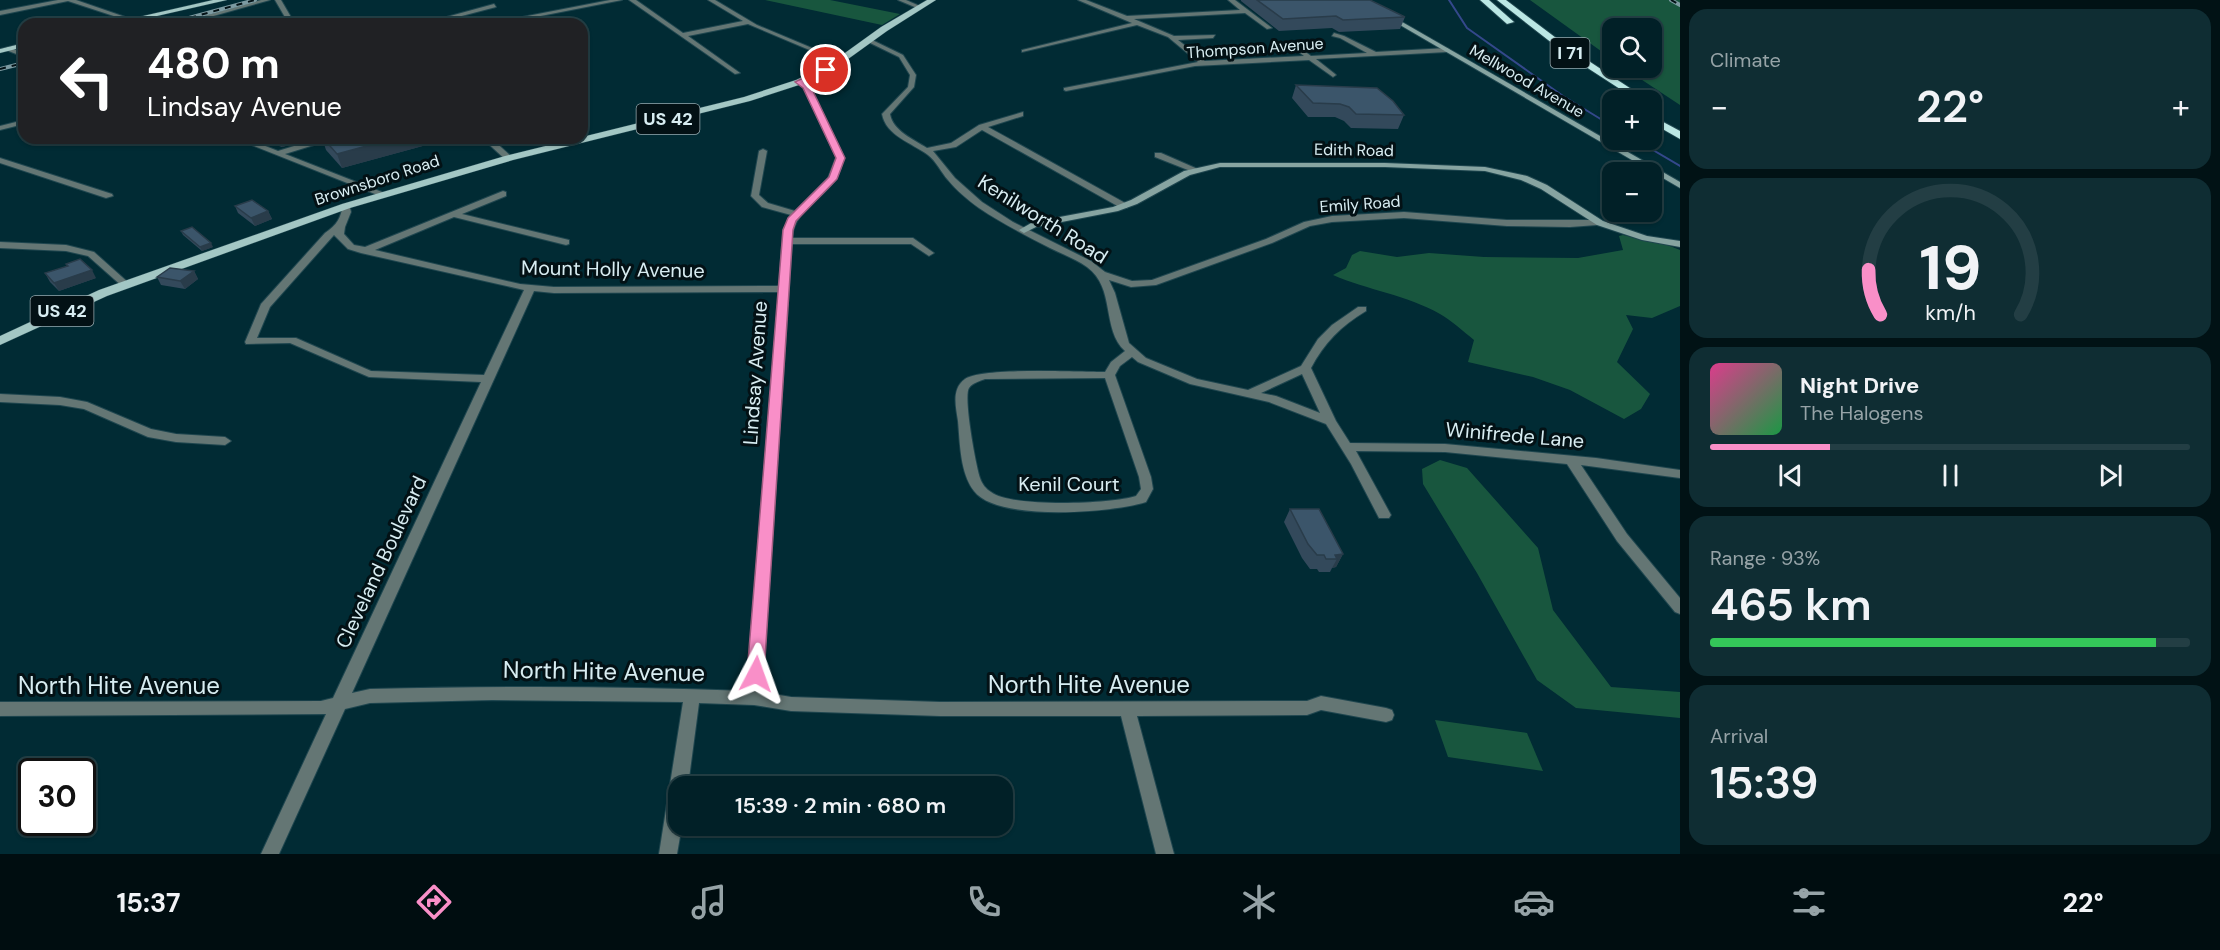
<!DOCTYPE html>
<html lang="en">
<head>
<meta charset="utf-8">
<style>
	:root { --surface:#012027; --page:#0f2d33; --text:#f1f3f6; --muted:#96a3a7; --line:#233e44; --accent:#f98fc8 }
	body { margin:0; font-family:"DM Sans",sans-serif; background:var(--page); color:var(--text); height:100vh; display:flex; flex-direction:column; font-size:22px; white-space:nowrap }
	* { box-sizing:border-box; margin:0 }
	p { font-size:20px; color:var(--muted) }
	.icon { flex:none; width:33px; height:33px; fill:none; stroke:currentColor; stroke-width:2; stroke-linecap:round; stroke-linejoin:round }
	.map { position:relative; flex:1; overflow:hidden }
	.sheet { display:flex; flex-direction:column; gap:9px; padding:9px; background:#011215; width:540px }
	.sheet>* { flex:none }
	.guide { position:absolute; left:18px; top:18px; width:570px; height:126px; border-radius:18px; box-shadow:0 2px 4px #0004,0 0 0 2px var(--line); background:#202124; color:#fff; overflow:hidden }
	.tools { position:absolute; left:1602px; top:18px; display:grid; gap:12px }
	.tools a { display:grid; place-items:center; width:60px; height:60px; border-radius:12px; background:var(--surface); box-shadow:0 2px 4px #0004,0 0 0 2px var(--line); font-size:30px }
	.speed { position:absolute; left:18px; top:758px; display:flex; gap:12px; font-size:30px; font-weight:700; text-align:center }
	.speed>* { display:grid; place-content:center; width:78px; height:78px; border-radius:50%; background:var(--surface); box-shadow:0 2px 4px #0004,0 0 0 2px var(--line); line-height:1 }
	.speed .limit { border:3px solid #111; border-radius:9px; background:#fff; color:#111 }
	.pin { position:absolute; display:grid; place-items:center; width:51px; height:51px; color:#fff; margin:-26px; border:3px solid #fff; border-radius:50%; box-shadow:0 2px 6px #0007 }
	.me { position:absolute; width:66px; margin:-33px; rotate:4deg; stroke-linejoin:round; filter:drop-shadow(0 0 4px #0008) }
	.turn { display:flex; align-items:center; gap:21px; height:126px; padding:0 30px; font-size:27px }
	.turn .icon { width:78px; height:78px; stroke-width:2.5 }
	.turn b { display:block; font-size:42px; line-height:51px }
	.big { font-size:45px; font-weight:600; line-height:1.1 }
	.sheet .widget { flex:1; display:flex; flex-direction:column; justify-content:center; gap:9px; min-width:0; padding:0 21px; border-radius:18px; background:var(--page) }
	.sheet .dial { align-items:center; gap:0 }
	.dial svg { height:156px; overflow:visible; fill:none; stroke:var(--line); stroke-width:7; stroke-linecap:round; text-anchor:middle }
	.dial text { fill:var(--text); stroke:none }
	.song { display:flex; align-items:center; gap:18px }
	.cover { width:72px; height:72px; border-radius:9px; background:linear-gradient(135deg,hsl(330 70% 55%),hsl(140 70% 35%)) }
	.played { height:6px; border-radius:3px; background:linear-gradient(90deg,var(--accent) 25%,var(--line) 25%) }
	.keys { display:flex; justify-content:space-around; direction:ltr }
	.heat { display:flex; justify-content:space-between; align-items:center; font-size:33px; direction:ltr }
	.charge { height:9px; border-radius:4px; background:linear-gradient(90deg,#34c759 93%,var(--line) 0) }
	.trip { position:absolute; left:668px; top:776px; width:345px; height:60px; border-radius:18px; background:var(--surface); box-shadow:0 2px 4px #0004,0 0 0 2px var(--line); font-weight:600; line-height:60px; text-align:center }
	.menu { display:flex; height:96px; justify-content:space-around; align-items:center; background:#000d10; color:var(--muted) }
	.menu .icon { width:42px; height:42px }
	.menu .selected { color:var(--accent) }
	.menu b { font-size:27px; color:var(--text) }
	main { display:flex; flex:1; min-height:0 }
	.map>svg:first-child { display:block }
	.green { fill:#18563e }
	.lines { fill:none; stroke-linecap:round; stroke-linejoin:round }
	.stream { stroke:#34488b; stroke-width:2 }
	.street-casing { stroke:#1f464f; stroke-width:2 }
	.secondary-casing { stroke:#1f464f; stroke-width:2 }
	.primary-casing { stroke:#1f464f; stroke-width:1 }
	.highway-casing { stroke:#1f464f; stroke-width:2 }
	.street { fill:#647674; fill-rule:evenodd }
	.secondary { fill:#87a4a1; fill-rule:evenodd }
	.primary { fill:#a3c7c4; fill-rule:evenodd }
	.highway { fill:#bbe7e4; fill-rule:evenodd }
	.rail-casing { stroke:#7c9aa1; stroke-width:4 }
	.rail { stroke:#031115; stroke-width:2; stroke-dasharray:6; stroke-linecap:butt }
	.wall { fill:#33495b }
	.shaded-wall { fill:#293c4a }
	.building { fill:#3b556a; stroke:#293c4a; stroke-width:1.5 }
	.route { fill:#f98fc8; stroke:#a25d82; stroke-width:1.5 }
	.labels { text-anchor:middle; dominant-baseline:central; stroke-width:6; stroke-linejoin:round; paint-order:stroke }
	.far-street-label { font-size:16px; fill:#d8edf2; stroke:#031115 }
	.shield { fill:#031115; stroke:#98abb0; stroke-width:1.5 }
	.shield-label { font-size:18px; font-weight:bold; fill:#d8edf2 }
	.street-label { font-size:20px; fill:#d8edf2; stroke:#031115 }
	.near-street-label { font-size:24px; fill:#d8edf2; stroke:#031115 }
</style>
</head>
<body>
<main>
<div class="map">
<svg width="1680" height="854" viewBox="0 0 1680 854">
	<rect width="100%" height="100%" fill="#012b34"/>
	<g class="green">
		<path d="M765 0H830L900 14 882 25Z"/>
		<path d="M1530 0H1680V105L1624 68H1652V28H1612V59Z"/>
		<path d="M1623 235 1665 244 1680 250V306L1652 318 1626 315 1633 329 1617 362 1650 394 1641 409 1624 419 1570 390 1533 377 1468 362 1474 340C1463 331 1452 321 1440 314 1407 295 1367 290 1333 275L1346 268 1352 255 1360 251 1397 257 1429 253 1484 257 1578 258 1623 250 1619 236Z"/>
		<path d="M1440 460 1467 468 1538 548 1553 610 1611 687 1680 692V718L1576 708 1537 680 1477 573 1423 484 1422 469Z"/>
		<path d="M1435 720 1527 733 1543 771 1448 757Z"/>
	</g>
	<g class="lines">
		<g class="stream">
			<path d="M1449 0 1467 28 1563 96 1612 126"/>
			<path d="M1636 140 1680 166"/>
		</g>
		<g class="street-casing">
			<g id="street">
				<path d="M58 0H76L134 20 129 21 68 1 0 15V11Z"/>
				<path d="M261 0H270L185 24H175Z"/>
				<path d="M275 0H281L295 24H289Z"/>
				<path d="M610 0H622L510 22 507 20Z"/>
				<path d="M629 0H636L683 33 743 21 708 0H715L757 25 843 61 838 62 748 24 688 36 740 73 735 74Z"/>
				<path d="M898 0H906L922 7 917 8Z"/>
				<path d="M1078 0H1086L1127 16 1240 10 1228 0H1235L1272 28 1267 29 1245 13 1134 19 1174 36 1215 35 1213 38 1178 40 1205 61 1304 56 1290 45V43L1292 42 1311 56 1367 53 1340 38 1332 36 1334 33 1344 36 1376 52 1447 48 1450 50 1447 52 1316 59 1335 74 1336 75 1333 77 1309 60 1195 66 1066 91 1064 90V88L1198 62 1168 37 1137 25 1022 52V50L1132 23Z"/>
				<path d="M494 4 496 7 431 24H421Z"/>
				<path d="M868 38 903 55 916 75 914 87 890 114C893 131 913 139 927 148L951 143 979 125 1023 112V116L988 127 1127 204V208H1121L982 130 956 147 933 151 955 178 982 202 1013 222 1091 261 1105 272 1132 281 1152 280 1266 239 1304 222 1332 216 1404 212 1507 220H1600V224L1597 225 1570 227 1507 226 1404 218 1332 222 1310 226 1272 243 1156 285 1131 287 1109 280 1115 293 1129 343 1146 358 1197 379 1248 390 1301 366 1318 339 1332 325 1358 307H1366V311C1341 326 1324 343 1311 368L1336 421 1350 443 1445 444 1596 458 1680 470V478L1581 465 1627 534 1680 598V614L1675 612 1617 541 1567 464 1445 452 1356 451 1391 515 1389 518H1379L1351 464 1326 424 1269 402 1190 384 1138 362 1132 357 1120 366 1115 375 1151 477 1153 489 1146 502C1112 513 997 522 974 491 960 473 960 443 958 421 956 407 951 389 965 379 983 367 1079 372 1105 372L1111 362 1125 351C1101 329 1116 288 1087 267 1076 259 1062 254 1050 248 1025 235 1001 223 979 208 968 200 956 190 948 180 941 172 936 161 928 155 912 143 886 136 882 114L908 87 910 75 899 57 866 41ZM1302 374 1320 413 1276 396 1261 393ZM1105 378 1139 477 1141 489 1136 496C1111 504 1012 508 991 492 986 489 982 484 980 478 976 466 963 397 969 388 972 383 980 381 985 379Z"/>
				<path d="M8 47 24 53V57L6 50 5 49Z"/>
				<path d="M797 81H801L810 87 844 157C842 165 840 172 836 179 822 200 794 210 792 238H913L934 253 929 256 911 244H792L762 692 791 697 940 702 1307 701 1321 696 1386 708 1392 710 1394 715 1392 720 1386 722 1321 710 1307 715 1137 716 1174 854H1156L1121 716H940L791 711 754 705 699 703 688 786H678V825H682L677 854H659L683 702 492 700 370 703 345 709 279 854H261L326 714 0 716V702L321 701 333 698 481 382 369 377 290 343 246 344 245 342 261 304 325 233C337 225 341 218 343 204H349L351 212 345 227 344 234 354 245 365 247 503 191 506 192V196L462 214 569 240V244L566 245 454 217 375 250 520 284 554 287 779 286 783 230 791 215 762 207 751 196 759 151 763 149 767 151 759 195 768 203 795 211 828 178 836 157 804 88 797 83ZM334 235 348 249 361 253 524 290 484 375 371 371 296 338H257L270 307ZM534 291 554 293 779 292 747 691C621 686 496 686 370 689L352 693Z"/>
				<path d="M24 120V124L0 130V126Z"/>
				<path d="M234 138H245L278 151 307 142V138H315L314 145 285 154 387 194 380 196Z"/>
				<path d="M482 138H491L513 158 506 160Z"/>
				<path d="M1155 153H1161L1200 170 1193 172 1155 157Z"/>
				<path d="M0 158 112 194 113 196 106 198 0 163Z"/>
				<path d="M0 242 66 245 94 252 131 285 126 288 123 287 88 256 66 251 0 248Z"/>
				<path d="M0 394 60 397 87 402 151 429 176 434 225 437 231 441 225 445 176 442 148 437 84 409 60 405 0 402Z"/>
			</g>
		</g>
		<g class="secondary-casing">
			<g id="secondary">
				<path d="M1390 15 1680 182V188L1388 18Z"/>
				<path d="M1220 163H1385L1485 167 1527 176 1547 185 1603 221 1647 236 1680 241V247L1642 240 1597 225 1541 189 1521 180 1485 171 1385 167H1220L1190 175 1137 204 1118 211 1036 227 1024 233 1019 230 1033 222 1113 207 1131 200 1184 171Z"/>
			</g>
		</g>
		<g class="primary-casing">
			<g id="primary">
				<path d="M213 0H227L122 24H108Z"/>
				<path d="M927 0H936L887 31 837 67 802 84 750 101 513 160 350 208 107 296 0 345V336L99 290 342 204 505 156 744 97 796 80 831 63 881 27Z"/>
				<path d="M24 43V47L0 53V49Z"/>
			</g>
		</g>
		<g class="highway-casing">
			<g id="highway">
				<path d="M1480 0H1489L1514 22 1507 24Z"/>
				<path d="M1497 0H1506L1572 50 1648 100H1637L1566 54Z"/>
				<path d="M1652 116 1680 131V139L1652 123Z"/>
			</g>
		</g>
		<use href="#street" class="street"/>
		<use href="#secondary" class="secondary"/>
		<use href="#primary" class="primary"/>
		<use href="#highway" class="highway"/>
		<g class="rail-casing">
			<g id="rail">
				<path d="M1671 0 1680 5"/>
				<path d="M167 24 255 0"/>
				<path d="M0 69 24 63"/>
			</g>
		</g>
		<use href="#rail" class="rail"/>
	</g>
	<g class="wall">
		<path d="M1241 0H1370L1405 17 1400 29 1339 32 1332 28 1279 31 1241 1Z"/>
		<path d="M1296 85 1404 115 1398 129 1351 128 1344 121 1335 117H1308L1292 98Z"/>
		<path d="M255 138H299L301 142 282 147Z"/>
		<path d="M322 138H452L342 168 326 150Z"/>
		<path d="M235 206 268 211 272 219 255 226 238 213Z"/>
		<path d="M181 231 213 247 202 251 183 235Z"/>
		<path d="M194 271 198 279 185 289 161 285 157 277Z"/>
		<path d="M45 273 96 278 59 291 50 282Z"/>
		<path d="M1290 509 1343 554 1336 567 1332 568 1330 572H1319L1317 569H1310L1302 558 1284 522Z"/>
	</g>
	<g class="shaded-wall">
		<path d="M287 138H299L301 142 282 147 279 140Z"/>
		<path d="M396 138H452L342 168 337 154Z"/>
		<path d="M268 211 272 219 255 226 251 218Z"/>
		<path d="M211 243 213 247 202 251 200 247Z"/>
		<path d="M92 270 96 278 59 291 54 283Z"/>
		<path d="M194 271 198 279 185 289 180 281Z"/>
		<path d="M1343 554 1336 567 1332 568 1337 559 1335 555Z"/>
	</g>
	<g class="building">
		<path d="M1257 0H1370L1405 17 1343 20 1336 16 1283 19Z"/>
		<path d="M1296 85 1377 88 1393 101 1404 115 1356 114 1349 107 1340 104 1313 103Z"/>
		<path d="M272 138H287L279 140Z"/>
		<path d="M323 138H396L337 154Z"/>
		<path d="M252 200 268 211 251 218 235 206Z"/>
		<path d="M192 227 211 243 200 247 181 231Z"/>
		<path d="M80 259 92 270 54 283 45 273 68 266 66 264Z"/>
		<path d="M170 268 194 271 180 281 157 277Z"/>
		<path d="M1290 509H1319L1343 554 1335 555 1337 559H1326L1324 555H1317L1308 544Z"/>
	</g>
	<path class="route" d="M824 68 830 70 805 83 811 87 845 158 837 179 796 221 793 230 764 674 762 680 756 682 749 680 747 674 783 230 788 218 829 177 836 158 803 88 795 82Z"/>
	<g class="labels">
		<g class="far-street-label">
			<text transform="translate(1255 48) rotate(-4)">Thompson Avenue</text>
			<text transform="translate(1527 81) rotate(30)">Mellwood Avenue</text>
			<text transform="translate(1354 150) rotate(1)">Edith Road</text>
			<text transform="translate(377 180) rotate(-18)">Brownsboro Road</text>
			<text transform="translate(1360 204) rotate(-4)">Emily Road</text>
		</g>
		<g class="shield">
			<rect x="1550.5" y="38" width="39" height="30" rx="4.5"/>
			<rect x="636.5" y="104" width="63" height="30" rx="4.5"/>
			<rect x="30.5" y="296" width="63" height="30" rx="4.5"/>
		</g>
		<g class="shield-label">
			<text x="1570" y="53">I 71</text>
			<text x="668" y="119">US 42</text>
			<text x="62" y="311">US 42</text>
		</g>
		<g class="street-label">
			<text transform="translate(1043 219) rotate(32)">Kenilworth Road</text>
			<text transform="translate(613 269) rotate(1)">Mount Holly Avenue</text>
			<text transform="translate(755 373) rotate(-86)">Lindsay Avenue</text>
			<text transform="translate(1515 435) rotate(5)">Winifrede Lane</text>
			<text x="1069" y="484">Kenil Court</text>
			<text transform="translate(381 562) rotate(-65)">Cleveland Boulevard</text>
		</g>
		<g class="near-street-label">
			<text transform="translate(604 671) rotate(1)">North Hite Avenue</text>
			<text x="1089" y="684">North Hite Avenue</text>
			<text x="119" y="685">North Hite Avenue</text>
		</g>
	</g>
</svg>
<div class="tools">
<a><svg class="icon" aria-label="search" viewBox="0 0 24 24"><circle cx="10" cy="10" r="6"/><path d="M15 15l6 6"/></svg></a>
<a>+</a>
<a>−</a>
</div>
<div class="speed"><div class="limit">30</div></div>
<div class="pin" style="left:826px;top:70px;background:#d93025"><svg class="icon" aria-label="arrive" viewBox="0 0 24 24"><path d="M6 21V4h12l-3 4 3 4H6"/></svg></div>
<svg class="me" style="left:756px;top:674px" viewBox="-20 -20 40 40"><path d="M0-17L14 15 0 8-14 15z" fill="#f98fc8" stroke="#fff" stroke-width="4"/></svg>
<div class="trip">15:39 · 2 min · 680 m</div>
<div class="guide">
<div class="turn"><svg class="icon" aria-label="left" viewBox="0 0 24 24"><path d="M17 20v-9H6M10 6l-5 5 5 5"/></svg><div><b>480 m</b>Lindsay Avenue</div></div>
</div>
</div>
<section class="sheet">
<div class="widget"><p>Climate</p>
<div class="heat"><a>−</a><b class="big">22°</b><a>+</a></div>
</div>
<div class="widget dial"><svg viewBox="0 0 100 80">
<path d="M14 69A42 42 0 1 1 86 69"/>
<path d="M14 69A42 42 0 0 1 8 46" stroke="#f98fc8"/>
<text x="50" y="56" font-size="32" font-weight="700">19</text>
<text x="50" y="72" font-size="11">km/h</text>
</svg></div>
<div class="widget">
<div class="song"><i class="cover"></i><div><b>Night Drive</b><p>The Halogens</p></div></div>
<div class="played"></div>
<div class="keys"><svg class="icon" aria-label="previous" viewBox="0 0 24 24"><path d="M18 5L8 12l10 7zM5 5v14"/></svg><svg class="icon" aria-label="pause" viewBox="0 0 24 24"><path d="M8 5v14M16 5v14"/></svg><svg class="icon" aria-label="next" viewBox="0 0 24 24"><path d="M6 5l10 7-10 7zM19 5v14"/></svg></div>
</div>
<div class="widget"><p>Range · 93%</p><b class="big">465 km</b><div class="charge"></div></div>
<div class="widget"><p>Arrival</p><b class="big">15:39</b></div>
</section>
</main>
<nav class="menu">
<b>15:37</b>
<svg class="icon selected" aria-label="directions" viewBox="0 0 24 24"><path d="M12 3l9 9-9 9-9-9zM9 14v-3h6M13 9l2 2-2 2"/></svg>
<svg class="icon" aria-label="music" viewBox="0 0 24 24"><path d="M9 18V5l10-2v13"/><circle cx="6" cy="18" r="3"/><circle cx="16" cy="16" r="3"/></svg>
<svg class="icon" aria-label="phone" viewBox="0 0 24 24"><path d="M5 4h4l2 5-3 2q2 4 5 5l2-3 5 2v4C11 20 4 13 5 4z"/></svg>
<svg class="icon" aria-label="climate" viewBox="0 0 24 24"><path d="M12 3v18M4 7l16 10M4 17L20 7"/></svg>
<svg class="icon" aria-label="car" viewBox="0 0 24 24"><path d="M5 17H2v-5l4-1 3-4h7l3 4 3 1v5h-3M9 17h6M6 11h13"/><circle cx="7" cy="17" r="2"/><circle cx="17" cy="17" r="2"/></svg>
<svg class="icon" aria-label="filters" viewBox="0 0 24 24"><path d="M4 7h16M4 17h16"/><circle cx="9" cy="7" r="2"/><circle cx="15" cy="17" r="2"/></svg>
<b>22°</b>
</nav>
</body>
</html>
